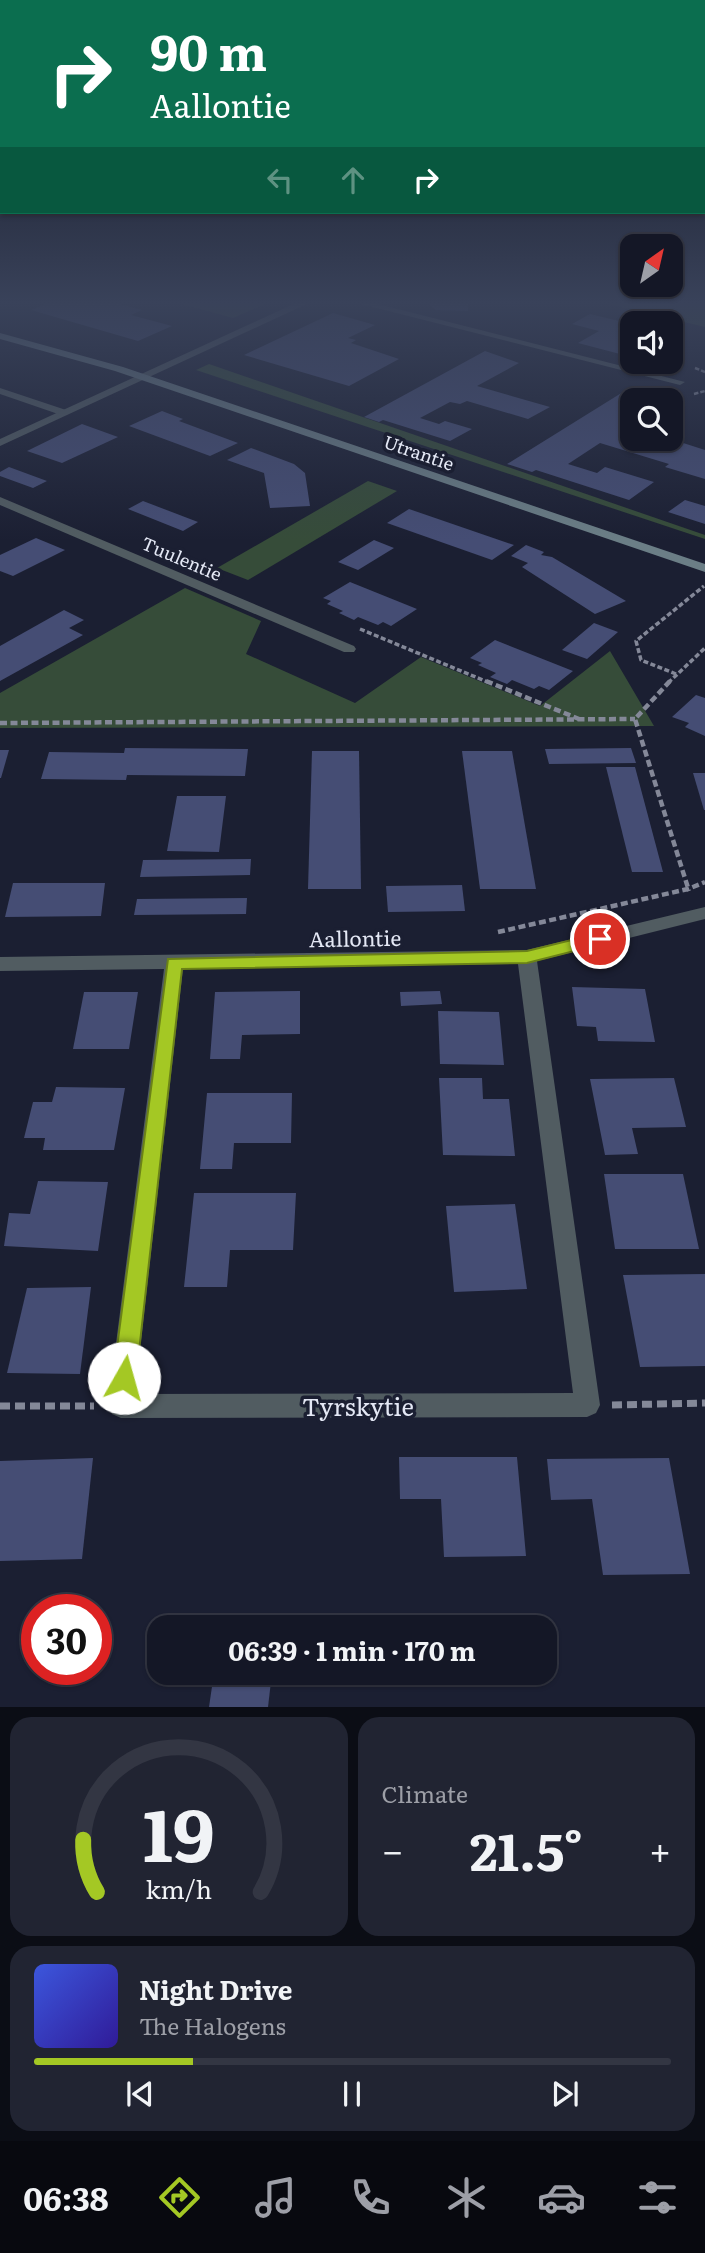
<!DOCTYPE html>
<html lang="en">
<head>
<meta charset="utf-8">
<style>
	:root { --surface:#141726; --page:#212432; --text:#f1f3f6; --muted:#9d9fa7; --line:#333643; --accent:#a4c824 }
	body { margin:0; font-family:Literata,serif; background:var(--page); color:var(--text); height:100vh; display:flex; flex-direction:column; font-size:26px; white-space:nowrap }
	* { box-sizing:border-box; margin:0 }
	p { font-size:23px; color:var(--muted) }
	.icon { flex:none; width:38px; height:38px; fill:none; stroke:currentColor; stroke-width:2; stroke-linecap:round; stroke-linejoin:round }
	.map { position:relative; height:1707px; overflow:hidden }
	.details { display:flex; flex-direction:column; gap:10px; padding:10px; background:#0b0d15; flex:1 }
	.details>* { flex:none }
	.top-card { position:absolute; left:0px; top:0px; width:705px; height:214px; box-shadow:0 2px 5px #0004,0 0 0 2px var(--line); background:#0b6e4f; color:#fff; overflow:hidden }
	.needle { width:46px; rotate:34deg }
	.controls { position:absolute; left:620px; top:234px; display:grid; gap:14px }
	.controls a { display:grid; place-items:center; width:63px; height:63px; border-radius:14px; background:var(--surface); box-shadow:0 2px 5px #0004,0 0 0 2px var(--line); font-size:35px }
	.speed { position:absolute; left:21px; top:1594px; display:flex; gap:14px; font-size:35px; font-weight:700; text-align:center }
	.speed>* { display:grid; place-content:center; width:91px; height:91px; border-radius:50%; background:var(--surface); box-shadow:0 2px 5px #0004,0 0 0 2px var(--line); line-height:1 }
	.speed .limit { border:10px solid #d22; background:#fff; color:#111 }
	.pin { position:absolute; display:grid; place-items:center; width:60px; height:60px; color:#fff; margin:-30px; border:4px solid #fff; border-radius:50%; box-shadow:0 2px 7px #0007 }
	.me { position:absolute; width:77px; margin:-38px; rotate:7deg; stroke-linejoin:round; filter:drop-shadow(0 0 5px #0008) }
	.turn { display:flex; align-items:center; gap:24px; height:147px; padding:0 35px; font-size:32px }
	.turn .icon { width:91px; height:91px; stroke-width:2.5 }
	.turn b { display:block; font-size:49px; line-height:60px }
	.lanes { display:flex; align-items:center; height:66px; padding:0 35px; background:#0003; justify-content:center; gap:35px; direction:ltr }
	.lanes .off { opacity:.35 }
	.big { font-size:52px; font-weight:700; line-height:1.1 }
	.details .widget { flex:1; display:flex; flex-direction:column; justify-content:center; gap:10px; min-width:0; padding:0 24px; border-radius:21px; background:var(--page) }
	.details .dial { align-items:center; gap:0 }
	.dial svg { height:182px; overflow:visible; fill:none; stroke:var(--line); stroke-width:7; stroke-linecap:round; text-anchor:middle }
	.dial text { fill:var(--text); stroke:none }
	.song { display:flex; align-items:center; gap:21px }
	.cover { width:84px; height:84px; border-radius:10px; background:linear-gradient(135deg,hsl(230 70% 55%),hsl(250 70% 35%)) }
	.played { height:7px; border-radius:4px; background:linear-gradient(90deg,var(--accent) 25%,var(--line) 25%) }
	.keys { display:flex; justify-content:space-around; direction:ltr }
	.heat { display:flex; justify-content:space-between; align-items:center; font-size:38px; direction:ltr }
	.details .tiles { flex:1; display:grid; gap:10px; grid-template-columns:1fr 1fr }
	.widget:last-child { grid-column:span 2 }
	.trip { position:absolute; left:147px; top:1615px; width:410px; height:70px; border-radius:21px; background:var(--surface); box-shadow:0 2px 5px #0004,0 0 0 2px var(--line); font-weight:700; line-height:70px; text-align:center }
	.tabs { display:flex; height:112px; justify-content:space-around; align-items:center; background:#08090f; color:var(--muted) }
	.tabs .icon { width:49px; height:49px }
	.tabs .current { color:var(--accent) }
	.tabs b { font-size:32px; color:var(--text) }
	.map>svg:first-child { display:block }
	.green { fill:#364c39 }
	.building { fill:#454d74 }
	.lines { fill:none; stroke-linecap:round; stroke-linejoin:round }
	.path-far3 { stroke:#848898; stroke-width:2.5; stroke-dasharray:4.5 2; stroke-linecap:butt }
	.path-far2 { stroke:#848898; stroke-width:3.5; stroke-dasharray:5 2.5; stroke-linecap:butt }
	.path-far1 { stroke:#848898; stroke-width:4.5; stroke-dasharray:7 3.5; stroke-linecap:butt }
	.path { stroke:#848898; stroke-width:7; stroke-dasharray:10 5; stroke-linecap:butt }
	.service { fill:#515c61; fill-rule:evenodd }
	.minor { fill:#515c61; fill-rule:evenodd }
	.secondary { fill:#6b7e86; fill-rule:evenodd }
	.route { fill:#a4c824; stroke:#6b8217; stroke-width:2 }
	.labels { text-anchor:middle; dominant-baseline:central; stroke-width:7; stroke-linejoin:round; paint-order:stroke }
	.far-street-label { font-size:18px; fill:#e4e8f5; stroke:#1b1f32 }
	.street-label { font-size:21px; fill:#e4e8f5; stroke:#1b1f32 }
	.near-street-label { font-size:24px; fill:#e4e8f5; stroke:#1b1f32 }
</style>
</head>
<body>
<div class="map">
<svg width="705" height="1707" viewBox="0 0 705 1707">
	<rect width="100%" height="100%" fill="#1b1f32"/>
	<g class="green">
		<path d="M174 302H270L233 318Z"/>
		<path d="M600 302H705V327Z"/>
		<path d="M209 364 705 535V539L196 370Z"/>
		<path d="M368 481 397 491 248 580 217 568Z"/>
		<path d="M185 588 261 621 246 654 355 703 421 657 540 706 610 651 654 726 0 728V693Z"/>
	</g>
	<g class="building">
		<path d="M51 302H113L142 310 131 315 172 326 138 341 31 310Z"/>
		<path d="M427 302H468V311L436 310Z"/>
		<path d="M333 313 375 325 348 338 356 340 351 343 399 359 349 386 244 355Z"/>
		<path d="M632 313 670 322 632 324V346L620 354 578 343 599 331 572 324 590 314 619 321Z"/>
		<path d="M485 351 519 363 477 386 550 407 528 419 467 401 460 404 450 402 420 418 439 424 445 421 472 429 450 441 383 420 379 422 364 417Z"/>
		<path d="M631 387 677 399 670 403V401H632V423L624 428 632 430V439H670V436L680 439 677 441 705 450V479L665 467 669 464 600 443 568 464 597 473 605 467 654 482 629 500 536 470 532 472 507 464Z"/>
		<path d="M162 411 183 419 179 421 238 443 210 456 129 426Z"/>
		<path d="M82 424 118 437 62 463 27 451Z"/>
		<path d="M251 448 294 464 305 473 310 506 270 508 264 473 227 460Z"/>
		<path d="M9 467 47 481 33 488 0 476V472Z"/>
		<path d="M685 500 705 506V524L668 512Z"/>
		<path d="M143 501 198 522 183 531 128 509Z"/>
		<path d="M409 509 514 545 492 560 387 523Z"/>
		<path d="M36 538 65 550 13 576 0 571V555Z"/>
		<path d="M374 540 394 548 358 570 338 562Z"/>
		<path d="M526 545 544 552 541 555 552 557 626 601 595 614 522 567 528 563 511 556Z"/>
		<path d="M350 582 417 609 391 626 383 622 378 625 358 617 354 620 339 613 343 611 327 604 331 601 323 598Z"/>
		<path d="M64 610 84 620 69 628 83 635 0 681V646Z"/>
		<path d="M594 623 618 632 587 659 562 650Z"/>
		<path d="M495 640 573 671 549 690 539 686 534 689 512 680 507 684 490 677 496 673 478 665 482 663 470 658Z"/>
		<path d="M696 695 705 698V736L685 727 689 723 672 717Z"/>
		<path d="M125 748 248 749 245 776 127 775 126 780 41 779 49 752 124 753Z"/>
		<path d="M631 748 636 763 549 764 545 749Z"/>
		<path d="M0 750H9L1 778H0Z"/>
		<path d="M312 751H359L361 889H308Z"/>
		<path d="M462 751H512L536 889H480Z"/>
		<path d="M606 767H635L663 872H632Z"/>
		<path d="M693 773H705V810H704Z"/>
		<path d="M177 796H226L219 852 167 851Z"/>
		<path d="M251 859 250 875 140 877 143 860Z"/>
		<path d="M13 883H105L101 916 5 917Z"/>
		<path d="M462 885 465 911 388 912 386 886Z"/>
		<path d="M247 898 246 914 134 915 137 899Z"/>
		<path d="M572 987 645 989 655 1042 598 1041 596 1027 577 1026Z"/>
		<path d="M300 991V1034L242 1035 240 1059H210L215 992Z"/>
		<path d="M440 991 442 1004 401 1006 400 992Z"/>
		<path d="M84 992H138L129 1049H73Z"/>
		<path d="M438 1011 499 1012 504 1065 440 1064Z"/>
		<path d="M439 1078H482L483 1099H509L515 1156 443 1155Z"/>
		<path d="M674 1078 686 1127 632 1128 638 1154 605 1155 590 1079Z"/>
		<path d="M56 1087 125 1088 114 1150H43L45 1138H24L33 1102H52Z"/>
		<path d="M207 1093H292L291 1143H234L232 1169H200Z"/>
		<path d="M604 1174H683L699 1249H615Z"/>
		<path d="M38 1181 108 1182 98 1251 4 1246 9 1213 30 1214Z"/>
		<path d="M194 1193H296L293 1250H230L227 1287H184Z"/>
		<path d="M515 1204 527 1289 454 1292 446 1206Z"/>
		<path d="M705 1274V1366L640 1367 623 1275Z"/>
		<path d="M91 1287 80 1374 7 1373 27 1288Z"/>
		<path d="M399 1457H517L526 1556 444 1557 441 1499H400Z"/>
		<path d="M93 1458 82 1559 0 1561V1461Z"/>
		<path d="M669 1458 690 1574 603 1575 592 1499 551 1500 547 1459Z"/>
		<path d="M214 1673H272L268 1707H209Z"/>
	</g>
	<g class="lines">
		<g class="path-far3">
			<path d="M695 368 705 372"/>
			<path d="M694 394 705 391"/>
		</g>
		<g class="path-far2">
			<path d="M360 629 490 683"/>
			<path d="M676 674 641 660 636 641 704 586"/>
			<path d="M668 683 705 648"/>
		</g>
		<g class="path-far1">
			<path d="M486 681 579 719"/>
			<path d="M670 681 635 719 689 891"/>
			<path d="M0 723 635 719"/>
			<path d="M498 932 688 889 705 882"/>
		</g>
		<g class="path">
			<path d="M612 1405 705 1403"/>
			<path d="M0 1406H94"/>
		</g>
		<path class="service" d="M0 388 69 411 70 413 61 415 0 394Z"/>
		<g class="minor">
			<path d="M298 302H311L0 446V439Z"/>
			<path d="M353 302H370L685 382 680 385Z"/>
			<path d="M0 497 354 646 356 649 354 652H344L0 505Z"/>
			<path d="M705 907V919L537 961 600 1405 596 1413 587 1417 121 1418 112 1414 108 1406 164 969 0 971V957L527 950ZM518 964 573 1393 135 1394 183 968Z"/>
		</g>
		<path class="secondary" d="M0 333 123 367 705 564V572L115 371 0 339Z"/>
	</g>
	<linearGradient id="sky" x2="0" y2="1"><stop stop-color="#0f111c"/><stop offset="0.56" stop-color="#39425a"/><stop offset="1" stop-color="#39425a" stop-opacity="0"/></linearGradient>
	<rect width="705" height="541" fill="url(#sky)"/>
	<path class="route" d="M600 933 608 939 606 943 527 963 182 969 136 1378 133 1385 124 1389 116 1385 113 1378 168 959 527 951Z"/>
	<g class="labels">
		<g class="far-street-label">
			<text transform="translate(419 452) rotate(19)">Utrantie</text>
			<text transform="translate(182 558) rotate(23)">Tuulentie</text>
		</g>
		<g class="street-label">
			<text transform="translate(355 937) rotate(-1)">Aallontie</text>
		</g>
		<g class="near-street-label">
			<text x="358" y="1405">Tyrskytie</text>
		</g>
	</g>
</svg>
<div class="controls">
<a><svg class="needle" viewBox="-14 -14 28 28"><path d="M0-13l5 13h-10z" fill="#e53935"/><path d="M0 13l5-13h-10z" fill="#9d9fa7"/></svg></a>
<a><svg class="icon" aria-label="sound" viewBox="0 0 24 24"><path d="M4 9h4l5-4v14l-5-4H4zM17 9q2 3 0 6"/></svg></a>
<a><svg class="icon" aria-label="search" viewBox="0 0 24 24"><circle cx="10" cy="10" r="6"/><path d="M15 15l6 6"/></svg></a>
</div>
<div class="speed"><div class="limit">30</div></div>
<div class="pin" style="left:600px;top:939px;background:#d93025"><svg class="icon" aria-label="arrive" viewBox="0 0 24 24"><path d="M6 21V4h12l-3 4 3 4H6"/></svg></div>
<svg class="me" style="left:124px;top:1378px" viewBox="-20 -20 40 40"><circle r="19" fill="#fff"/><path d="M0-13L10 11 0 6-10 11z" fill="#a4c824"/></svg>
<div class="trip">06:39 · 1 min · 170 m</div>
<div class="top-card">
<div class="turn"><svg class="icon" aria-label="right" viewBox="0 0 24 24"><path d="M7 20v-9h11M14 6l5 5-5 5"/></svg><div><b>90 m</b>Aallontie</div></div>
<div class="lanes"><svg class="icon off" aria-label="left" viewBox="0 0 24 24"><path d="M17 20v-9H6M10 6l-5 5 5 5"/></svg><svg class="icon off" aria-label="ahead" viewBox="0 0 24 24"><path d="M12 20V5M6 11l6-6 6 6"/></svg><svg class="icon" aria-label="right" viewBox="0 0 24 24"><path d="M7 20v-9h11M14 6l5 5-5 5"/></svg></div>
</div>
</div>
<section class="details">
<div class="tiles">
<div class="widget dial"><svg viewBox="0 0 100 80">
<path d="M14 69A42 42 0 1 1 86 69"/>
<path d="M14 69A42 42 0 0 1 8 46" stroke="#a4c824"/>
<text x="50" y="56" font-size="32" font-weight="700">19</text>
<text x="50" y="72" font-size="11">km/h</text>
</svg></div>
<div class="widget"><p>Climate</p>
<div class="heat"><a>−</a><b class="big">21.5°</b><a>+</a></div>
</div>
<div class="widget">
<div class="song"><i class="cover"></i><div><b>Night Drive</b><p>The Halogens</p></div></div>
<div class="played"></div>
<div class="keys"><svg class="icon" aria-label="previous" viewBox="0 0 24 24"><path d="M18 5L8 12l10 7zM5 5v14"/></svg><svg class="icon" aria-label="pause" viewBox="0 0 24 24"><path d="M8 5v14M16 5v14"/></svg><svg class="icon" aria-label="next" viewBox="0 0 24 24"><path d="M6 5l10 7-10 7zM19 5v14"/></svg></div>
</div>
</div>
</section>
<nav class="tabs">
<b>06:38</b>
<svg class="icon current" aria-label="directions" viewBox="0 0 24 24"><path d="M12 3l9 9-9 9-9-9zM9 14v-3h6M13 9l2 2-2 2"/></svg>
<svg class="icon" aria-label="music" viewBox="0 0 24 24"><path d="M9 18V5l10-2v13"/><circle cx="6" cy="18" r="3"/><circle cx="16" cy="16" r="3"/></svg>
<svg class="icon" aria-label="phone" viewBox="0 0 24 24"><path d="M5 4h4l2 5-3 2q2 4 5 5l2-3 5 2v4C11 20 4 13 5 4z"/></svg>
<svg class="icon" aria-label="climate" viewBox="0 0 24 24"><path d="M12 3v18M4 7l16 10M4 17L20 7"/></svg>
<svg class="icon" aria-label="car" viewBox="0 0 24 24"><path d="M5 17H2v-5l4-1 3-4h7l3 4 3 1v5h-3M9 17h6M6 11h13"/><circle cx="7" cy="17" r="2"/><circle cx="17" cy="17" r="2"/></svg>
<svg class="icon" aria-label="filters" viewBox="0 0 24 24"><path d="M4 7h16M4 17h16"/><circle cx="9" cy="7" r="2"/><circle cx="15" cy="17" r="2"/></svg>
</nav>
</body>
</html>
